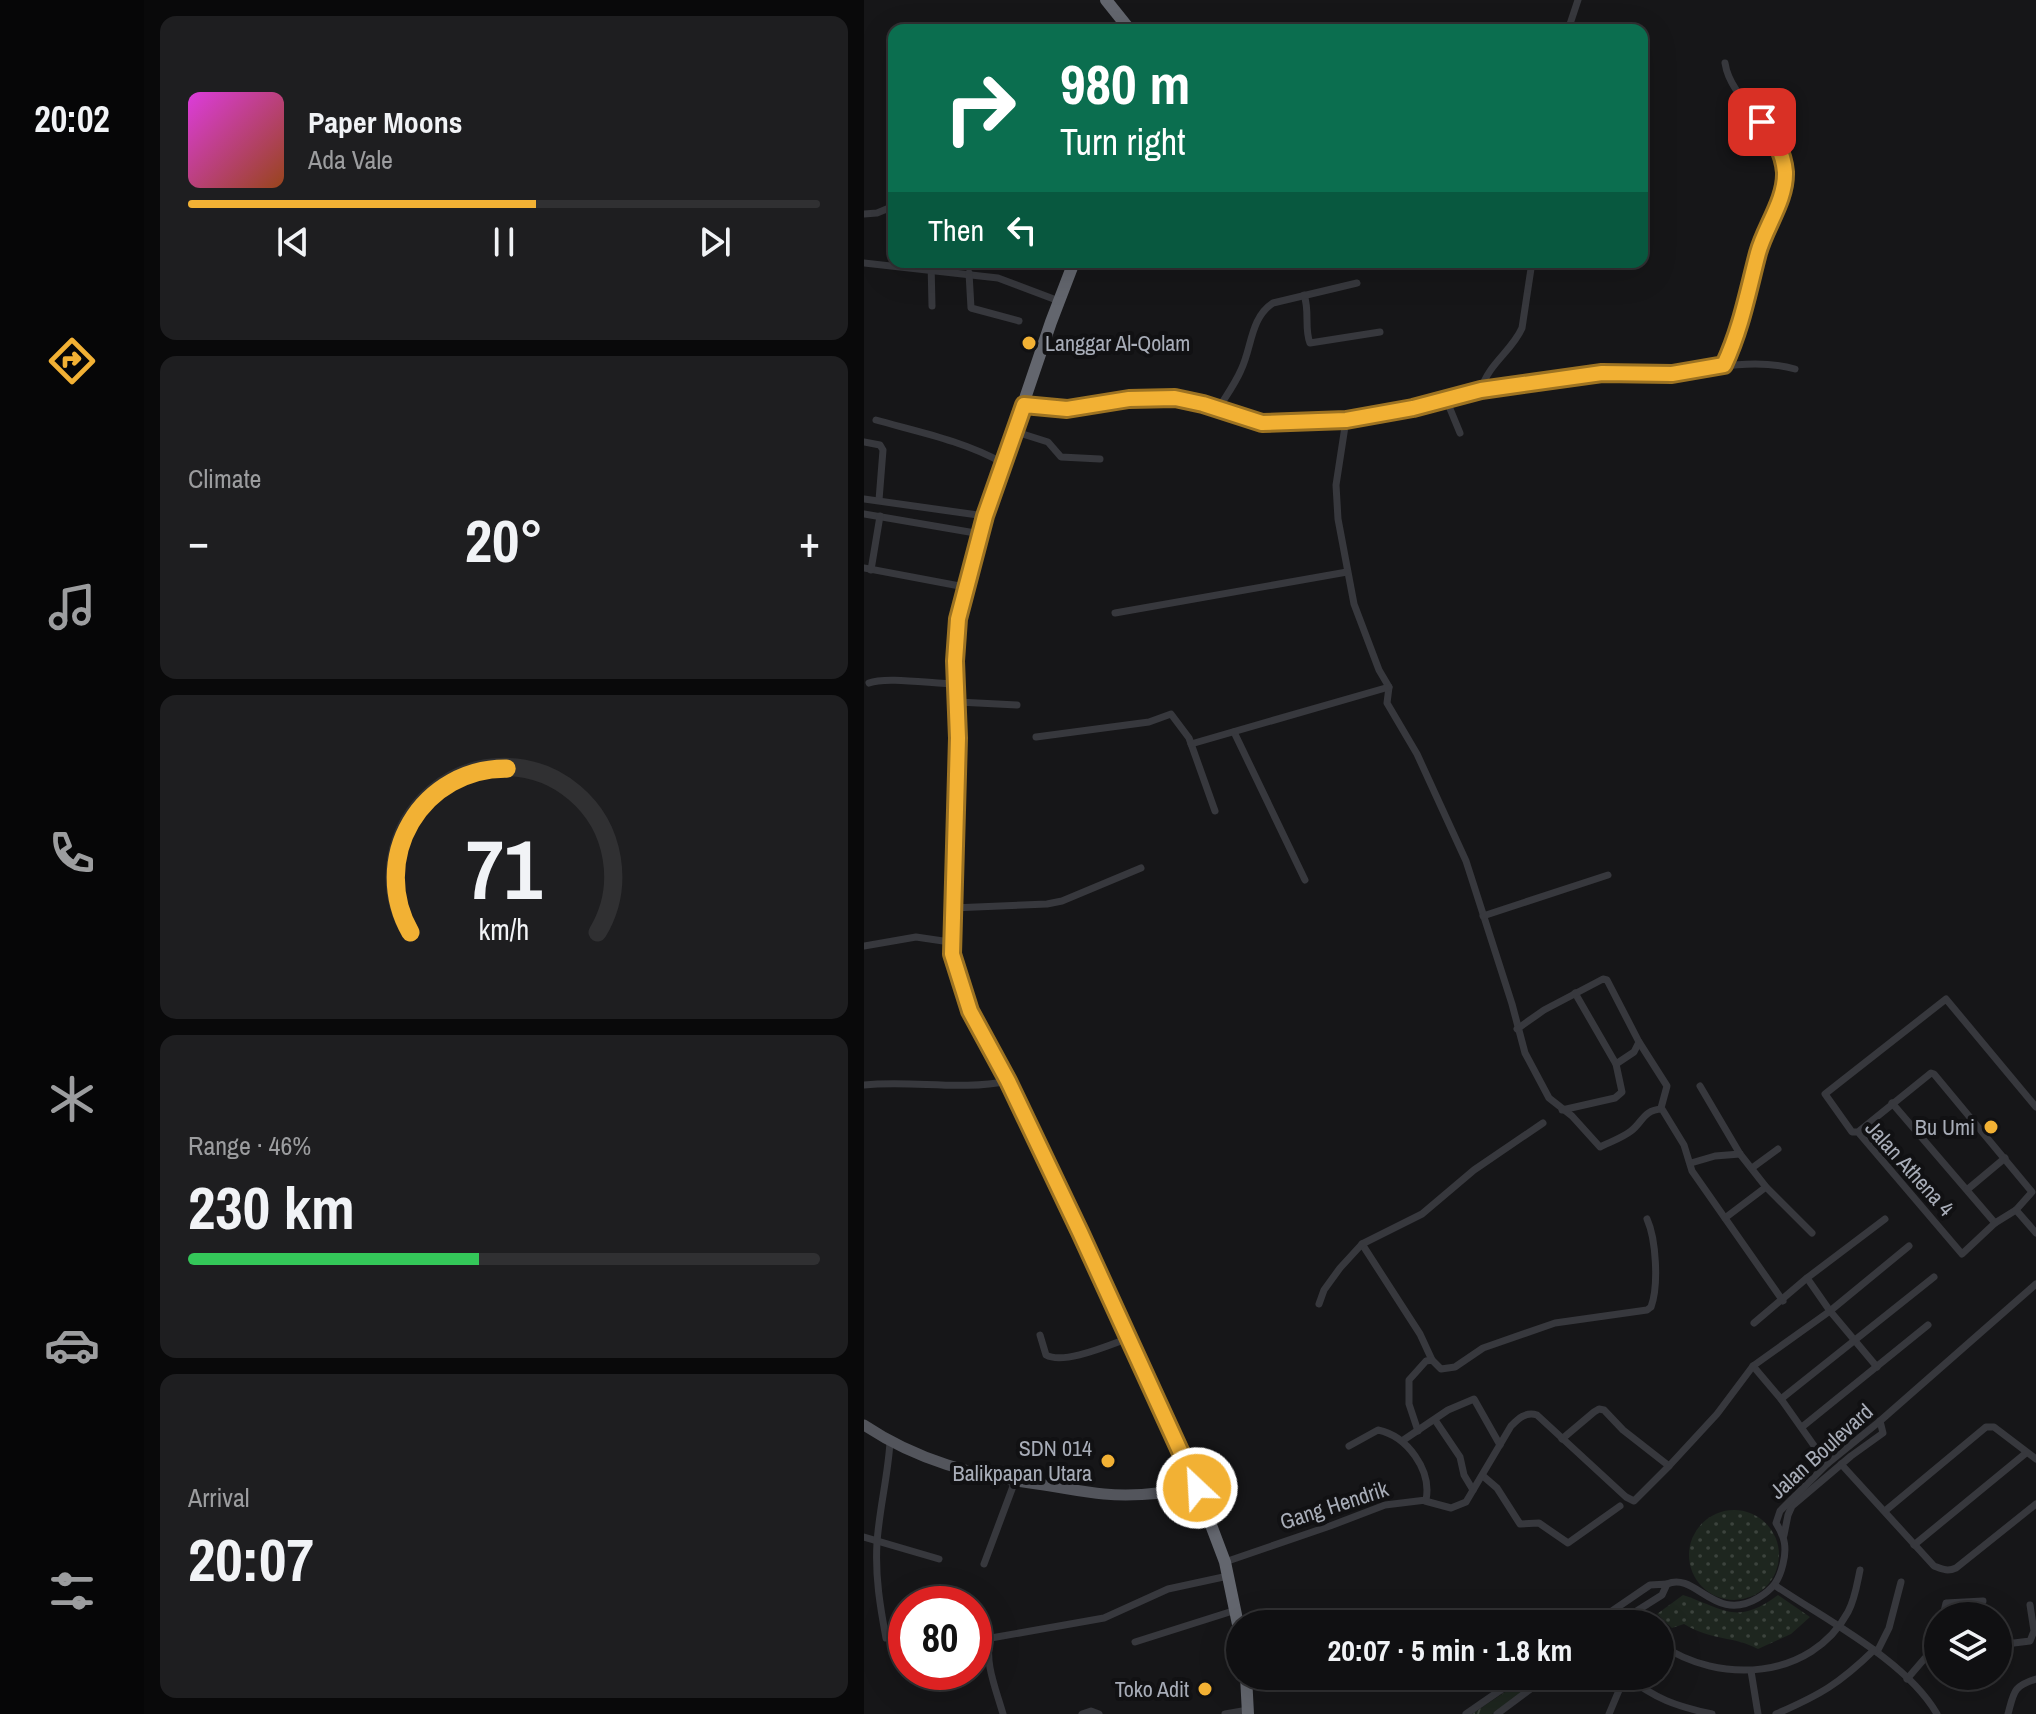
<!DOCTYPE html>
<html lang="en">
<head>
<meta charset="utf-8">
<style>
	:root { --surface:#101012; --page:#1e1e20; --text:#f1f3f6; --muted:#9c9d9f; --line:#303032; --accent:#f2b134 }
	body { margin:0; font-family:"Archivo Narrow",sans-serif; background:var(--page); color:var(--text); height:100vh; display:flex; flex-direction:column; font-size:30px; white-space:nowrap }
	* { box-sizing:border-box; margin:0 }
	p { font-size:26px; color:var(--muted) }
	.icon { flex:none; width:44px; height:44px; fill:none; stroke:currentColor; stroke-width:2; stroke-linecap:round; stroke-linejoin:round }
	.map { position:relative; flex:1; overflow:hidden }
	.panel { display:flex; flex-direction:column; gap:16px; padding:16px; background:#09090a; width:720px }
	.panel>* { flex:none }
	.banner { position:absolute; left:24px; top:24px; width:760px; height:244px; border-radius:16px; box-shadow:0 8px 32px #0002,0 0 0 2px var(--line); background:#0b6e4f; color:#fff; overflow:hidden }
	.buttons { position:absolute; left:1060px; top:1602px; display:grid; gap:16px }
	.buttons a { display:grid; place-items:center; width:88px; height:88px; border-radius:50%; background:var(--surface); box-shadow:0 8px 32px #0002,0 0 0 2px var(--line); font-size:40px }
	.speed { position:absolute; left:24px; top:1586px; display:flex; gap:16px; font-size:40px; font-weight:700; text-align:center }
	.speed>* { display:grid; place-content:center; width:104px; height:104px; border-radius:50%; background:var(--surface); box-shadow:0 8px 32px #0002,0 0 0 2px var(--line); line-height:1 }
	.speed .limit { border:12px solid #d22; background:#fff; color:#111 }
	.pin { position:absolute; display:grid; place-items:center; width:68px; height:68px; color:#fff; margin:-34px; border-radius:16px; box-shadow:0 4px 12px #0006 }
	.me { position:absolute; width:88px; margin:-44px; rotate:335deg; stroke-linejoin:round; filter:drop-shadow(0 0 6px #0008) }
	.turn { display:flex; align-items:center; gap:28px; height:168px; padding:0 40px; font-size:36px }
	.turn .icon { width:104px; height:104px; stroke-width:2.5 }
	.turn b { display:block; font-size:56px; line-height:68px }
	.then { display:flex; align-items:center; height:76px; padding:0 40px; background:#0003; gap:16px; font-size:30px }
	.big { font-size:60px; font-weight:700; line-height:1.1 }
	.panel .card { flex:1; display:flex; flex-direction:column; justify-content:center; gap:12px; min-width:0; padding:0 28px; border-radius:16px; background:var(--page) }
	.panel .dial { align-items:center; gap:0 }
	.dial svg { height:208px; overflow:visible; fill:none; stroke:var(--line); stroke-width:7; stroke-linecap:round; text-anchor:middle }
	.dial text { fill:var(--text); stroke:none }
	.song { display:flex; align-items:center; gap:24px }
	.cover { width:96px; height:96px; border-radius:12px; background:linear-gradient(135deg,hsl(300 70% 55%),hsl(20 70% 35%)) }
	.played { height:8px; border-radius:4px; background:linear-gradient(90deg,var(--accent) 55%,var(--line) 55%) }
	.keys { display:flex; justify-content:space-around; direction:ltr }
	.heat { display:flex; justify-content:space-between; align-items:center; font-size:44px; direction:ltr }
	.charge { height:12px; border-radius:6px; background:linear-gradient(90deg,#34c759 46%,var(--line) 0) }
	.trip { position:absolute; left:362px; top:1610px; width:448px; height:80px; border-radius:40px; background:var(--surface); box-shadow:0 8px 32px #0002,0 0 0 2px var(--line); font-weight:700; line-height:80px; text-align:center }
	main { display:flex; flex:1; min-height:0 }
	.tabs { display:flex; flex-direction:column; width:144px; justify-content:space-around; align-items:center; background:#060607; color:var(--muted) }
	.tabs .icon { width:56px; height:56px }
	.tabs .selected { color:var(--accent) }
	.tabs b { font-size:36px; color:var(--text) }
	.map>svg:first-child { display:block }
	.grass { fill:url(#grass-tufts) }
	.park { fill:url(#park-dots) }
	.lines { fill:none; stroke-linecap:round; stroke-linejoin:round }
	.street { stroke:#37383d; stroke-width:7 }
	.primary { stroke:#53555c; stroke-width:11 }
	.highway { stroke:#63666e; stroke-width:12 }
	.route-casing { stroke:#9d7322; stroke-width:20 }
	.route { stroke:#f2b134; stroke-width:14 }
	.poi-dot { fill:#f2b134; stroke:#111113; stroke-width:3 }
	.labels { text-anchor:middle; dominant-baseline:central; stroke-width:8; stroke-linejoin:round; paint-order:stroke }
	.poi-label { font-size:22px; fill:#a8adb8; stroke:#111113; text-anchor:end }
	.street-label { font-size:22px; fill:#a8adb8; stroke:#111113 }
</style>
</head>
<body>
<main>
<nav class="tabs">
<b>20:02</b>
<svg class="icon selected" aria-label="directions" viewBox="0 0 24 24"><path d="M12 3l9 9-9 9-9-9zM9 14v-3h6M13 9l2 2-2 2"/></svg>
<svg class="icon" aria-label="music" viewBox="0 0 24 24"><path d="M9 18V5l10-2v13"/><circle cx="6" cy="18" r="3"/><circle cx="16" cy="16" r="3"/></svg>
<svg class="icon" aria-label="phone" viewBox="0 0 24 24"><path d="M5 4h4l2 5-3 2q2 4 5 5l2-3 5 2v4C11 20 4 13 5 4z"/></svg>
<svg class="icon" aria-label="climate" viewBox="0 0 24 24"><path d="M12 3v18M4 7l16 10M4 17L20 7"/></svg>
<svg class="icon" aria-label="car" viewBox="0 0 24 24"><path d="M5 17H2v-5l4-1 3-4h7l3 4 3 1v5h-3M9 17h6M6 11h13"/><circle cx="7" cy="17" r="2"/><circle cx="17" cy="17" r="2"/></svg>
<svg class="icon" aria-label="filters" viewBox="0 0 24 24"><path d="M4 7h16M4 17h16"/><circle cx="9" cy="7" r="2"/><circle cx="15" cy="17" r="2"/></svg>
</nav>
<section class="panel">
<div class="card">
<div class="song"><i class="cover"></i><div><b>Paper Moons</b><p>Ada Vale</p></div></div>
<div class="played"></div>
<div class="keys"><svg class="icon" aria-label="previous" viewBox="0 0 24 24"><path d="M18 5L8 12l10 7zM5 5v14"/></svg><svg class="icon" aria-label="pause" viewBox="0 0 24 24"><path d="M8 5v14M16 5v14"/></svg><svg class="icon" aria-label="next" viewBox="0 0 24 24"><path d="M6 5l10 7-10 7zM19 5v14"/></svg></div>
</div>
<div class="card"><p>Climate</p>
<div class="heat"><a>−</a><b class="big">20°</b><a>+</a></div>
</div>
<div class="card dial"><svg viewBox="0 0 100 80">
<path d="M14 69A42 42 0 1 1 86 69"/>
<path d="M14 69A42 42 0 0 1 51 6" stroke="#f2b134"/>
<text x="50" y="56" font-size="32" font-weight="700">71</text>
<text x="50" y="72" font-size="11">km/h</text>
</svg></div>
<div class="card"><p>Range · 46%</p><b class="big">230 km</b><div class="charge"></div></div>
<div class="card"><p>Arrival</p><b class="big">20:07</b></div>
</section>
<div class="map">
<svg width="1172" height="1714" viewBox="0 0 1172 1714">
	<defs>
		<pattern id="grass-tufts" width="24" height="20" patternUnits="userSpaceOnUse" patternTransform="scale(2)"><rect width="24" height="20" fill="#1e261f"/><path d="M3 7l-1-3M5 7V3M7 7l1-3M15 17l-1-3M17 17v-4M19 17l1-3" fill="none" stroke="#3c433d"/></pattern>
		<pattern id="park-dots" width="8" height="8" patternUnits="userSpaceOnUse" patternTransform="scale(2)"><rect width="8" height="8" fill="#1e261f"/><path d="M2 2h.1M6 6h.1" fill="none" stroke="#3c433d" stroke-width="1.8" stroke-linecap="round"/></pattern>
	</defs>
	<rect width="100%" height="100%" fill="#161618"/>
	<path class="grass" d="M665 1676H684L628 1714H608Z"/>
	<g class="park">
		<circle cx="870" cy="1555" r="45"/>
		<path d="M819 1595C861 1609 872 1626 914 1595L946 1617 927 1634 894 1649C870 1636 848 1641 820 1624L808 1628 793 1614Z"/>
	</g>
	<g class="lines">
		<g class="street">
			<path d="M704 30 714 0"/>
			<path d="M0 214 13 213 30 206"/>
			<path d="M67 262 68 306"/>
			<path d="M0 263 134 278 195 301"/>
			<path d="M105 273 107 308 155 321"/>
			<path d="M440 295C446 311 440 329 446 343L516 332"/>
			<path d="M860 365C878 328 883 290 894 252 902 227 919 202 921 176 922 166 919 154 915 145 901 117 866 96 861 63"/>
			<path d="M617 390C624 364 648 351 658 328L668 262"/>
			<path d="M582 399 596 433"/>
			<path d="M160 405C207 415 251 397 298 397 334 397 363 418 397 423 423 427 456 423 482 420 529 414 573 398 618 390 657 383 699 375 738 373 762 372 787 376 811 373 851 368 891 358 931 369"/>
			<path d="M354 409C362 396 371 384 377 370 388 348 386 318 409 303L493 283"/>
			<path d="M12 420C55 432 100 441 139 463"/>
			<path d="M482 420 472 485 474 519 490 604 515 670 525 687 523 703 553 754 602 861 648 1004 661 1053 685 1098 708 1116 736 1147C746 1142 758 1138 767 1131 779 1122 779 1110 798 1109L820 1145 828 1171 919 1301"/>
			<path d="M149 431 184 442 197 457 236 459"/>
			<path d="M0 442 16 445 19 450 15 500"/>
			<path d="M0 499 121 516"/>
			<path d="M0 514 117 534"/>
			<path d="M0 568 101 587"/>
			<path d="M7 570 16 516"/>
			<path d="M251 613 483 572"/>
			<path d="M5 683C22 676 70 684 92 684"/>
			<path d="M94 702 153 705"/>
			<path d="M370 732 441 880"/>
			<path d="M172 737 285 722 307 714 325 738 351 811"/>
			<path d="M327 744 525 687"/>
			<path d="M88 908 183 904 198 901 277 868"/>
			<path d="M619 916 744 875"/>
			<path d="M0 946 52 937 86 942"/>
			<path d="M711 993 752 1064"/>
			<path d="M653 1029 680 1010 739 979 743 980 775 1042 770 1052 752 1064 758 1092 751 1098 698 1110"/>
			<path d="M775 1042 803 1086 797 1108"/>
			<path d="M0 1085C48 1080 97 1091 144 1081"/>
			<path d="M836 1086 876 1154 902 1187 948 1233"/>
			<path d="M1028 1103 1131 1223"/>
			<path d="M994 1132 1067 1073 1070 1074 1168 1192 1152 1210 1131 1223 1098 1254 994 1132H988L961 1094 1082 999 1172 1107"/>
			<path d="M827 1163 851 1156 876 1154"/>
			<path d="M888 1168 914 1149"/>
			<path d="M1104 1189 1141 1158"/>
			<path d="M1152 1210 1172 1233"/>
			<path d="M861 1218 902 1187"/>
			<path d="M498 1244 556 1334 568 1360"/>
			<path d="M943 1278 966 1311 1013 1367"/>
			<path d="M455 1304 460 1290 476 1268 498 1244 558 1214 610 1170 679 1123"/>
			<path d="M890 1323 943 1278 1021 1219"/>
			<path d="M176 1335 182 1355C200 1365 245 1345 265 1338"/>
			<path d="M889 1366 917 1399 963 1464"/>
			<path d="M917 1399 1070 1277"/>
			<path d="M571 1420 596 1457 600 1475 609 1490"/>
			<path d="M938 1427 1064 1325"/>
			<path d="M554 1431 545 1404V1380L562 1361 568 1360 577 1369 591 1367 619 1348 691 1323 783 1310 787 1307C795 1285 792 1239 783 1219"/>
			<path d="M698 1439 730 1412 735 1409 740 1410 759 1430 805 1466 853 1414 889 1366 966 1311 1045 1246"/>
			<path d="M538 1441 584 1410 610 1399 636 1445"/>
			<path d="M977 1464 1070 1566C1078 1569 1083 1572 1092 1568L1172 1504"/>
			<path d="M619 1476 633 1488 656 1524 675 1523 704 1543 756 1506"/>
			<path d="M561 1501 587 1508 602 1502 647 1426C654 1419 662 1411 673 1415L762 1497 770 1501 805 1466"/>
			<path d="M1021 1511 1122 1427H1130L1172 1459"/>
			<path d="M920 1535 924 1515 928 1506 987 1456 1019 1433 1016 1421"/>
			<path d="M0 1537 75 1559"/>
			<path d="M1050 1545 1162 1453"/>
			<path d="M361 1562 466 1526 521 1505 562 1500C568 1470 543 1436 514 1430L485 1446"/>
			<path d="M120 1564 151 1481"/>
			<path d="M803 1584C832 1571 850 1624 894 1598 909 1589 915 1581 919 1564 923 1548 921 1537 912 1523L916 1511 963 1464 1016 1421 1172 1284"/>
			<path d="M912 1586C962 1620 1043 1661 1073 1714"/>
			<path d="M768 1613 775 1624"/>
			<path d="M1079 1616 1082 1603 1119 1601"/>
			<path d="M729 1624 786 1585 803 1584 798 1595 752 1624"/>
			<path d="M22 1638C16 1606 11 1576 13 1543 15 1510 24 1476 26 1442"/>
			<path d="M271 1642 372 1610"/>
			<path d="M796 1644C855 1685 947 1680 984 1612 991 1599 993 1584 996 1570"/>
			<path d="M1134 1645 1166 1641 1170 1631 1166 1605"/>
			<path d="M1013 1652 1025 1628 1037 1582"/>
			<path d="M887 1671 894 1714"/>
			<path d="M762 1676C792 1699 811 1706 848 1714"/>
			<path d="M1043 1679 1061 1658 1074 1652"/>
			<path d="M139 1714C133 1692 119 1660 127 1638L240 1618 304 1589 364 1576"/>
			<path d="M218 1714 227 1711 235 1714"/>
			<path d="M361 1714 384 1710"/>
			<path d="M602 1714 657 1676"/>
			<path d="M633 1714 684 1676"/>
			<path d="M745 1714 761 1676"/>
			<path d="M912 1714C956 1695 975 1684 1010 1650"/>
			<path d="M1144 1714C1150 1692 1149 1686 1172 1679"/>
		</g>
		<path class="primary" d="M0 1425C52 1460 111 1476 173 1484 196 1487 218 1492 240 1494 271 1497 303 1493 332 1487"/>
		<g class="highway">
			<path d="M242 0 266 30"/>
			<path d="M210 262 187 322 121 516 94 619 91 661 94 738 88 954 106 1011 144 1081 216 1232 333 1488 361 1562 376 1634"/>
			<path d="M382 1676 384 1714"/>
		</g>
	</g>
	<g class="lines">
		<g class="route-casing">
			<path id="route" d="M333 1488 216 1232 144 1081 106 1011 88 954 94 738 91 661 94 619 121 516 160 405 203 409 265 399 311 398 339 404 398 423 482 420 549 408 617 390 738 373 808 374 860 365C877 329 884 291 894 253 901 227 922 200 921 172 919 151 910 138 898 122"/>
		</g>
		<use href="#route" class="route"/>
	</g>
	<g class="poi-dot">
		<circle cx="165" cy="343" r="8"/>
		<circle cx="1127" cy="1127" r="8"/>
		<circle cx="244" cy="1461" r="8"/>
		<circle cx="341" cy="1689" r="8"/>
	</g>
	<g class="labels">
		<g class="poi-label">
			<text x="181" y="343" text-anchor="start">Langgar Al-Qolam</text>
			<text x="1111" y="1127">Bu Umi</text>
			<text x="228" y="1448">SDN 014<tspan x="228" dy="25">Balikpapan Utara</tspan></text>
			<text x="325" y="1689">Toko Adit</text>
		</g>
		<g class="street-label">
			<text transform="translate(1046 1168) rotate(48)">Jalan Athena 4</text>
			<text transform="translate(957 1451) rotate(-42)">Jalan Boulevard</text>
			<text transform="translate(470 1505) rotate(-18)">Gang Hendrik</text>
		</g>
	</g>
</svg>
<div class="buttons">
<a><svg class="icon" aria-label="layers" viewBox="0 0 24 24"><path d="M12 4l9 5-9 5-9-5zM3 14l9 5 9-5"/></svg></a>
</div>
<div class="speed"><div class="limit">80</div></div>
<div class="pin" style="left:898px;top:122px;background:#d93025"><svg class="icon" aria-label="arrive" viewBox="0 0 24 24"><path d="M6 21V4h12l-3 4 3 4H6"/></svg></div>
<svg class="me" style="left:333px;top:1488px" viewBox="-20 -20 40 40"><circle r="17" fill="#f2b134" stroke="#fff" stroke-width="3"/><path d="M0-11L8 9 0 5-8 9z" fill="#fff"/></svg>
<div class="trip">20:07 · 5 min · 1.8 km</div>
<div class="banner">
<div class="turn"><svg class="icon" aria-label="right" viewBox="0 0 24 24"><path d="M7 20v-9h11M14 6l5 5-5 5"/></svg><div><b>980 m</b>Turn right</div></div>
<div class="then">Then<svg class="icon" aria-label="left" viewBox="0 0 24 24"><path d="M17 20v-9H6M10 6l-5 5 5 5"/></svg></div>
</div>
</div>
</main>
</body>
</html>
